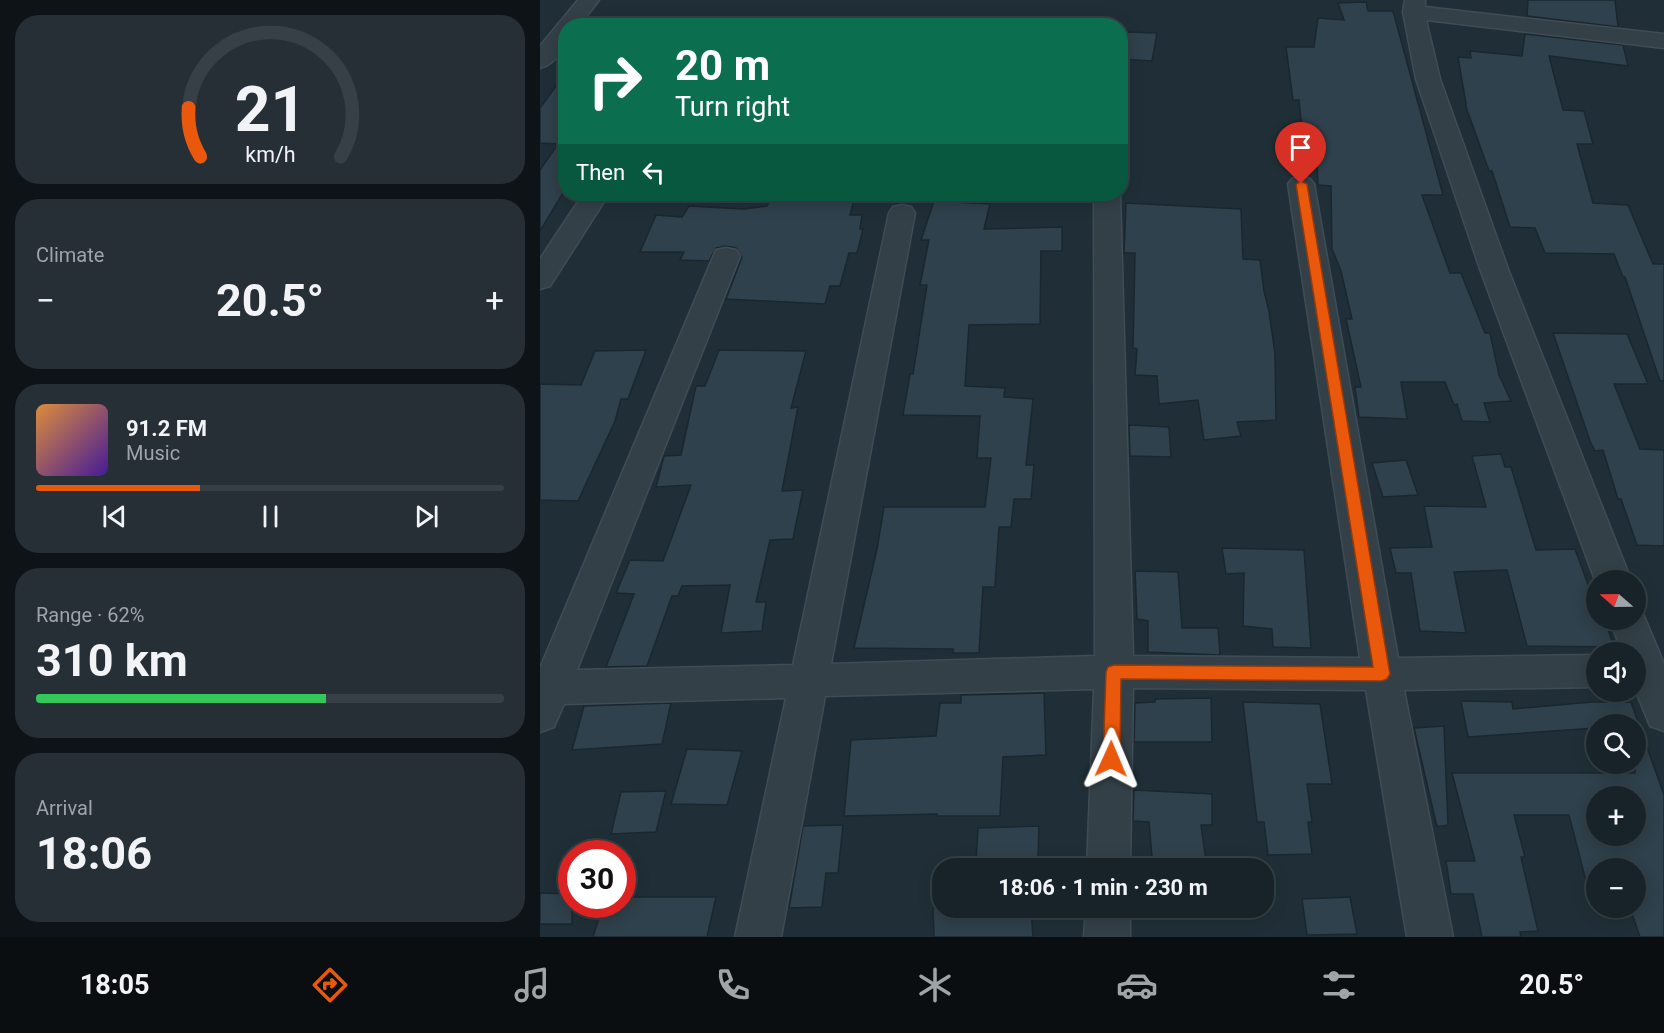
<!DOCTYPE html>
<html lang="en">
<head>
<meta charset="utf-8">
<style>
	:root { --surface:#182329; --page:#252f35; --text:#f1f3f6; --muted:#9fa4a8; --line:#364046; --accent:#ea580c }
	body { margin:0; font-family:Roboto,sans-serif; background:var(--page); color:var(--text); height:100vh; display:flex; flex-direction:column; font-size:22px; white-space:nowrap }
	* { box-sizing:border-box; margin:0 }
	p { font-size:20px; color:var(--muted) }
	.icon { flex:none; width:33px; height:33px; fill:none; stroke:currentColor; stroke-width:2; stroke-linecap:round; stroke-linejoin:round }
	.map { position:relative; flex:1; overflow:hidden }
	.side { display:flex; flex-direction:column; gap:15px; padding:15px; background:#0d1317; width:540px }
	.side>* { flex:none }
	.hud { position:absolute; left:18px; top:18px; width:570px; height:183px; border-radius:24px; box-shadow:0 3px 15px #0003,0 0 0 2px var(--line); background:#0b6e4f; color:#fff; overflow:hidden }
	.needle { width:39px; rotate:290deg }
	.buttons { position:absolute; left:1046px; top:570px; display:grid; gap:12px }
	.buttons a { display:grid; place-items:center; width:60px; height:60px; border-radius:50%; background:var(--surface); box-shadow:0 3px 15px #0003,0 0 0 2px var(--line); font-size:30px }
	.speed { position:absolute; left:18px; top:840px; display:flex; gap:12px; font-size:30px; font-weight:700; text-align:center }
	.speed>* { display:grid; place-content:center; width:78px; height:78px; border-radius:50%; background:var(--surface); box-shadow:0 3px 15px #0003,0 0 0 2px var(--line); line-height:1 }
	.speed .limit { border:9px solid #d22; background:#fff; color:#111 }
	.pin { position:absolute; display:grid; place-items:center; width:51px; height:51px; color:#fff; margin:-62px -26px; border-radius:50% 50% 50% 0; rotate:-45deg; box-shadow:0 0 6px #0007 }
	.pin .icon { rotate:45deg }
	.me { position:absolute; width:66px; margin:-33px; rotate:1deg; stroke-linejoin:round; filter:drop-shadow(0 0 4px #0008) }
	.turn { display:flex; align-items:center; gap:21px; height:126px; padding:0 18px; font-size:27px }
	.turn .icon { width:78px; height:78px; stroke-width:2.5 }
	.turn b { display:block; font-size:42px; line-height:51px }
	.then { display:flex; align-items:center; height:57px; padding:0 18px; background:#0003; gap:12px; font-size:22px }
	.big { font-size:45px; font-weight:700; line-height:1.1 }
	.side .widget { flex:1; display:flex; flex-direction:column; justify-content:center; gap:9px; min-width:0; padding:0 21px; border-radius:24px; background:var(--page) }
	.side .dial { align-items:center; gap:0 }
	.dial svg { height:156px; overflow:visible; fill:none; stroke:var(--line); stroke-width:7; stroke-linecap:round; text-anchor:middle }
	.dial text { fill:var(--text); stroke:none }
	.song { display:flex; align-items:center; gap:18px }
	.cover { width:72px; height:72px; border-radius:9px; background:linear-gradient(135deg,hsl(30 70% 55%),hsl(260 70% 35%)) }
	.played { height:6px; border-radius:3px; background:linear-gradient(90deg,var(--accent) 35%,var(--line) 35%) }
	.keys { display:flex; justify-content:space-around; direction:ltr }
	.heat { display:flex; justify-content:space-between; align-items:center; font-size:33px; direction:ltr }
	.charge { height:9px; border-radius:4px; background:linear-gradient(90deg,#34c759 62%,var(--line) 0) }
	.trip { position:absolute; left:392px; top:858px; width:342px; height:60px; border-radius:24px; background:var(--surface); box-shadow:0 3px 15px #0003,0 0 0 2px var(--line); font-weight:700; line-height:60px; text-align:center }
	.tab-bar { display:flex; height:96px; justify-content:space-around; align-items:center; background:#0a0e10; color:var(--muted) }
	.tab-bar .icon { width:42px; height:42px }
	.tab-bar .active { color:var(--accent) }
	.tab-bar b { font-size:27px; color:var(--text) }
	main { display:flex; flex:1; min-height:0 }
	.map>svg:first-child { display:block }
	.building { fill:#2f414c; stroke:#1b272f; stroke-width:1.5; fill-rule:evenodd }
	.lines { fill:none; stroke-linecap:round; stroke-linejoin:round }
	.street-casing { stroke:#404c55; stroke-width:3 }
	.street { fill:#344048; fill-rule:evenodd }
	.route { fill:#ea580c; stroke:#983908; stroke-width:1.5 }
</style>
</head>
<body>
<main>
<section class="side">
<div class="widget dial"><svg viewBox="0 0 100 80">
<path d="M14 69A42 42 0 1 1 86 69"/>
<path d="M14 69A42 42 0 0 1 8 44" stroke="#ea580c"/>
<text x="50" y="56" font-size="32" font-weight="700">21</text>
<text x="50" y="72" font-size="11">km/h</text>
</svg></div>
<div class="widget"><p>Climate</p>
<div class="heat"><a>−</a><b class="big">20.5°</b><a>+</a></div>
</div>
<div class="widget">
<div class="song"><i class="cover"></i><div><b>91.2 FM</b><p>Music</p></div></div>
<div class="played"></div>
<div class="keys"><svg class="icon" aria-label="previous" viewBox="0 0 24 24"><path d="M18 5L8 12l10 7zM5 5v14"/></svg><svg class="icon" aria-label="pause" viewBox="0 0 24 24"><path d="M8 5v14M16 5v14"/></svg><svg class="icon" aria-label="next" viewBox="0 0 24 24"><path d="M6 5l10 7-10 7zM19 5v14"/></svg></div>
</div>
<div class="widget"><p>Range · 62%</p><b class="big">310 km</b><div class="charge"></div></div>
<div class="widget"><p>Arrival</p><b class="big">18:06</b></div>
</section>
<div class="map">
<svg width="1124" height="937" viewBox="0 0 1124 937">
	<rect width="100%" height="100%" fill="#202f37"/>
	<g class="building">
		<path d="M988 0H1075L1078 27 987 16Z"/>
		<path d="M826 2 828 11H853L903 195H882L910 273H921L945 333H950L959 375 971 401 944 403 950 422 922 421 917 404 914 405 905 382H861L867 419 819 417 815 387H821L806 319H812L801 271 792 249 791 186 778 185 777 165H770L765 142 763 141 759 100H753L746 47H774L778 18 804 20 798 3Z"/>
		<path d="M587 32 617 33 612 61 581 59Z"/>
		<path d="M985 34 1083 45 1088 66 1009 56 1023 110 1044 111 1053 144H1037L1053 203 1088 205 1113 264H1124V381H1120L1085 277H1083L1074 254 1005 253 995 228 970 227 952 171H949L927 110 918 57 931 58 930 51 982 56Z"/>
		<path d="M26 72V188L0 231V170L18 144 0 143V108Z"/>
		<path d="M284 196H315L310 215H322L320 229H323L317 253H309L300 286H290L285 304 186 299 202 257 196 248 186 246 176 248 169 261 140 260 144 252H100L116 215 142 217 149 206 203 209 227 206 229 201H283Z"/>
		<path d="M394 201 450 204 444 229 522 227V251H501L500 324 429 325 425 386 465 388 464 397 493 399 486 465H494L491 499H474L471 527H459L455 587H443L439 653H413V649L314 648 337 549 344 507H445L451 458H437L440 416 363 415 370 374H373L387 285H380L389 240H381Z"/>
		<path d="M586 203 701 209 703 259 720 260 724 291 729 311 735 354 736 420 697 422 701 436 664 440 658 400 619 404 617 376 595 375 597 349 593 348 595 253H584Z"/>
		<path d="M1013 333 1087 334 1108 384H1074L1100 449 1124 450V546L1097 545 1081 499H1078L1063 450 1055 451 1050 441Z"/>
		<path d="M106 350 88 399H81L75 421 38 501 0 500V384L41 385 55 351Z"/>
		<path d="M179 350 266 351 251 408 258 407 242 491 263 490 253 539 230 540 216 602H226L222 631 181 633 190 585 142 586 138 596H132L107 666 66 667 94 594 76 593 90 560 123 561 151 485 116 487 124 456 141 455 156 386H165Z"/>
		<path d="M589 425 629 427 631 457 590 456Z"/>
		<path d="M961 454 965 467H971L996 550 1035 549 1056 606V620H1065L1074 647 987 646 967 570 914 572 926 633 880 631 871 573H856L850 548 892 547 884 506 946 507 932 456Z"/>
		<path d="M866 460 878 495 843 497 832 463Z"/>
		<path d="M682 548 764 550 771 648 733 647 732 629 703 626 704 573 686 574Z"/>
		<path d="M595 571 638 572 642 628H678L680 655 608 652V621L597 619Z"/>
		<path d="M504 693 506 755 463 757 460 816H397V814L304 816 311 740 396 736 400 703H421V695Z"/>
		<path d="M671 698 672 742H594L595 703 615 702V699Z"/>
		<path d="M921 701 972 702 973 709 1052 702H1091L1124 795V937H1100L1090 908H1095V868H1056V885H1047L1029 815H974L985 857H981L998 931 980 932 981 937H942L933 894H911L906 861H935L912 773H1095V724H1056V728L928 737ZM1056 796H1095V836H1056Z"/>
		<path d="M703 702 780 704 792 784H767L772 822H768L772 854 728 855 724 822H717Z"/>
		<path d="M131 703 122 744 32 750 44 706Z"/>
		<path d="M904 726 908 825 897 827 874 728Z"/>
		<path d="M147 749 202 751 187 805 131 804Z"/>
		<path d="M594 790 672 794V825H661L667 868H613L609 822 593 821Z"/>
		<path d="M126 791 116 832 71 834 81 792Z"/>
		<path d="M303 825 298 873H286L282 907 249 908 263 826Z"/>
		<path d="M499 826 498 858 436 861 438 828Z"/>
		<path d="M0 893 32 894V924H0Z"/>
		<path d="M82 897H176L167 937H53L63 904H82Z"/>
		<path d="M810 897 817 934 767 935 762 899Z"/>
		<path d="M393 908H491L493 937H394Z"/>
	</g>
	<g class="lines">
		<g class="street-casing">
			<g id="street">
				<path d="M38 0H59L39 26H26C26 43 19 63 0 68V46Z"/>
				<path d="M865 0H885V7L1124 34V48L886 20 900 79 968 269 1091 580H1055L940 269 893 129 876 79 863 12Z"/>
				<path d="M761 176 770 179 774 184 858 658 1056 655V687L864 690 913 937H867L826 690 593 688 590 868H547L554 689 285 696 241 937H195L246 698 24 704 14 727 0 732V668L176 250 186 248 196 250 200 256 37 670 253 665 349 213 353 207 362 205 371 207 375 213 291 664 555 656 554 194H580L593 656 820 658 748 184 752 179Z"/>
				<path d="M43 194H69L10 286 0 289V259Z"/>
				<path d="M1095 607 1101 609 1124 664V731L1110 726 1095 689V652H1082L1070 620H1095Z"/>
				<path d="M546 908H590V937H544Z"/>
			</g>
		</g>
		<use href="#street" class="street"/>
	</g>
	<path class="route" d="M761 181 767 184 850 674 847 679 842 681 581 679 580 759 577 765 571 767 565 765 563 759 566 672 568 667 574 665 833 667 756 184Z"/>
</svg>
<div class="buttons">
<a><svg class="needle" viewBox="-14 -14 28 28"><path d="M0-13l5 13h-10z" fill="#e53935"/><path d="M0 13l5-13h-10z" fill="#9fa4a8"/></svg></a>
<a><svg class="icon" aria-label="sound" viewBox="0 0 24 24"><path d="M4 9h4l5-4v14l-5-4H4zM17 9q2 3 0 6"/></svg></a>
<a><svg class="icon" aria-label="search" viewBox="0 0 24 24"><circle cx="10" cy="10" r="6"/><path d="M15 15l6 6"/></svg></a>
<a>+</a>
<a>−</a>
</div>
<div class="speed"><div class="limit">30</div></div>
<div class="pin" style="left:761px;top:184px;background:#d93025"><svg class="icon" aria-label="arrive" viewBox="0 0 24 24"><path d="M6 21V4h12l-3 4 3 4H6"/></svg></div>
<svg class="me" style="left:571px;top:759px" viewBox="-20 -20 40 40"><path d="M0-17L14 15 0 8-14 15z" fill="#ea580c" stroke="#fff" stroke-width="4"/></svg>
<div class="trip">18:06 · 1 min · 230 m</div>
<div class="hud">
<div class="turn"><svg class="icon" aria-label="right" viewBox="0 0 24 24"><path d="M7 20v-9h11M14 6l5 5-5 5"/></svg><div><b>20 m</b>Turn right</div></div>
<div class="then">Then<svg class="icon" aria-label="left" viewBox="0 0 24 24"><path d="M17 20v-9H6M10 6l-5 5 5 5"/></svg></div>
</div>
</div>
</main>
<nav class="tab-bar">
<b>18:05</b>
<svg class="icon active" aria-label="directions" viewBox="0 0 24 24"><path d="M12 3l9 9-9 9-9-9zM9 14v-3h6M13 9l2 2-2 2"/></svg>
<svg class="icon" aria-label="music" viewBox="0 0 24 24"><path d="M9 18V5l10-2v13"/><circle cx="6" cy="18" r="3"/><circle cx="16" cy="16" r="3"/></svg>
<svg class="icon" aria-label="phone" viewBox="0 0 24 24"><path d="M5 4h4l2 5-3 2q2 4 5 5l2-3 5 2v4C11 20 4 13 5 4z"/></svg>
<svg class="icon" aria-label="climate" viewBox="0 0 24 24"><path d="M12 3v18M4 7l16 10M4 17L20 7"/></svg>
<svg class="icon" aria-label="car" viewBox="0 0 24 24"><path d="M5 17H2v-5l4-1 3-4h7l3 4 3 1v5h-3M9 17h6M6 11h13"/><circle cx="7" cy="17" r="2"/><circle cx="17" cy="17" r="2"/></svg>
<svg class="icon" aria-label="filters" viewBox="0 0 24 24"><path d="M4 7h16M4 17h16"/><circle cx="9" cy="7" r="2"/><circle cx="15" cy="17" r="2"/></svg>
<b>20.5°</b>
</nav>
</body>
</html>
